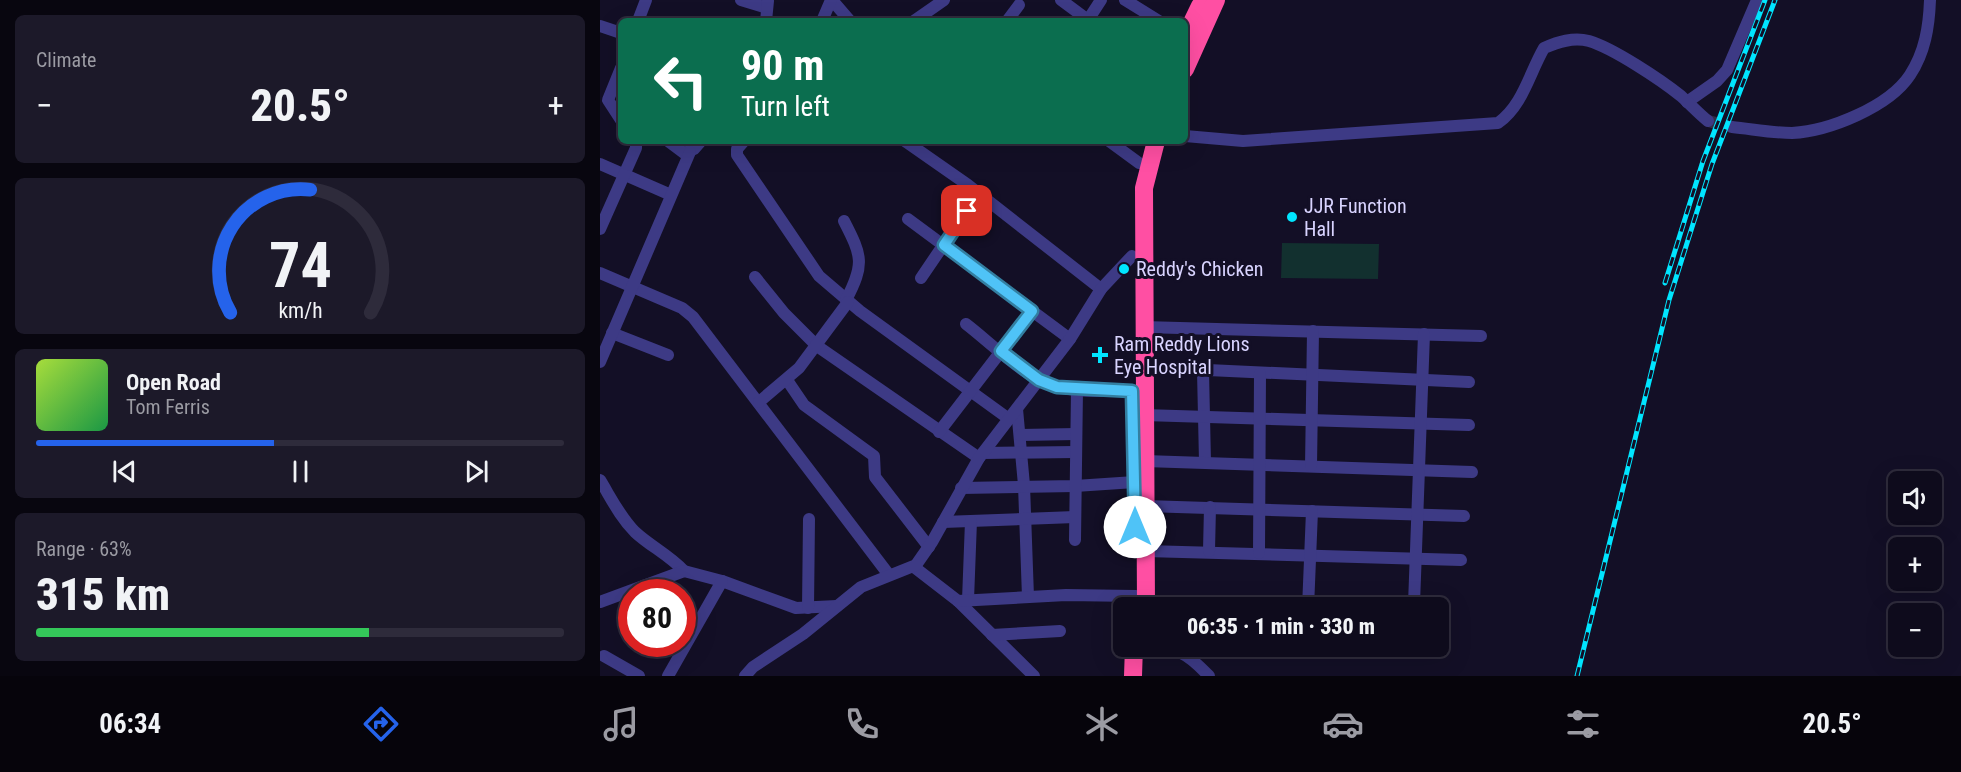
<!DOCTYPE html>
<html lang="en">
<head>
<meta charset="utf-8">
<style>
	:root { --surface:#0e0b1c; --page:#1c1929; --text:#f1f3f6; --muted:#9b9ba3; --line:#2e2b3b; --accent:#2563eb }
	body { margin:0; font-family:"Roboto Condensed",sans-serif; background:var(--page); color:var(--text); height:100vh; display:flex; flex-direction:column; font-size:22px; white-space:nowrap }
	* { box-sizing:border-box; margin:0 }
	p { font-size:20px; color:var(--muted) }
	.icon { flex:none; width:33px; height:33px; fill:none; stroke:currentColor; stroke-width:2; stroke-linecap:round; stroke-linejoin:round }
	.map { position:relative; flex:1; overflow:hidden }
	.sheet { display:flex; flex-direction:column; gap:15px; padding:15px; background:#08060f; width:600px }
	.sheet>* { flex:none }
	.top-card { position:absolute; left:18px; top:18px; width:570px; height:126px; border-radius:9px; box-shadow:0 6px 24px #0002,0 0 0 2px var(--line); background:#0b6e4f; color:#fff; overflow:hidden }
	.tools { position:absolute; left:1288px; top:471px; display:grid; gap:12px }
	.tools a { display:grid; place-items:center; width:54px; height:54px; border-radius:9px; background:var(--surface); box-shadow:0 6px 24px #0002,0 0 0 2px var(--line); font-size:30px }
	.speed { position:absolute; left:18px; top:579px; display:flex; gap:12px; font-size:30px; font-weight:700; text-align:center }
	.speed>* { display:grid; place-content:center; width:78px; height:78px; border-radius:50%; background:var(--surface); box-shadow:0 6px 24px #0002,0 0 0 2px var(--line); line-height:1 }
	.speed .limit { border:9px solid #d22; background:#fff; color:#111 }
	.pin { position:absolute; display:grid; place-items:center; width:51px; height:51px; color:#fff; margin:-26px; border-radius:12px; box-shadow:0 3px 9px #0006 }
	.me { position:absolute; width:66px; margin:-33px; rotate:0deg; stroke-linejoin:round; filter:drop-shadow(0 0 4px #0008) }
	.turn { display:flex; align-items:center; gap:21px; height:126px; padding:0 24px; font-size:27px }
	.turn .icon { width:78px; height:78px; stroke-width:2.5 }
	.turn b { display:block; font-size:42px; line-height:51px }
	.big { font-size:45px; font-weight:800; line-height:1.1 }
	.sheet .card { flex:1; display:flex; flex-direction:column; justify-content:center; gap:9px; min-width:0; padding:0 21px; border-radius:9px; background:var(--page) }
	.sheet .dial { align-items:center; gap:0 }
	.dial svg { height:156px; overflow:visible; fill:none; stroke:var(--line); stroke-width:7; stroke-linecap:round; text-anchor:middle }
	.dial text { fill:var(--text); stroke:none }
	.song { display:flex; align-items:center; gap:18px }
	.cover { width:72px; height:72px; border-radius:9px; background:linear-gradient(135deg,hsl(80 70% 55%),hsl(140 70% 35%)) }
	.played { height:6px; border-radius:3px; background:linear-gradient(90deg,var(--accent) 45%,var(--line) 45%) }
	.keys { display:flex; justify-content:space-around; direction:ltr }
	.heat { display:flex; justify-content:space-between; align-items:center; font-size:33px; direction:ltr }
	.charge { height:9px; border-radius:4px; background:linear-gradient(90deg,#34c759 63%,var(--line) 0) }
	.trip { position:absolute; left:513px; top:597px; width:336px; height:60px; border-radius:9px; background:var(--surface); box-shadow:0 6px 24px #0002,0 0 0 2px var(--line); font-weight:800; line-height:60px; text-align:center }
	.tab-bar { display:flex; height:96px; justify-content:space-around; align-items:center; background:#06040b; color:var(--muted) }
	.tab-bar .icon { width:42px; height:42px }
	.tab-bar .selected { color:var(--accent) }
	.tab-bar b { font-size:27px; color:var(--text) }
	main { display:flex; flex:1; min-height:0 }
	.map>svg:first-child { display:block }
	.green { fill:#12302f }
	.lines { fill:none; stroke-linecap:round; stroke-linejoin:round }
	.minor-tunnel { stroke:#312d47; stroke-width:12; stroke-dasharray:12 6; stroke-linecap:butt }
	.minor { stroke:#3d3a85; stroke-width:12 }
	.highway { stroke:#ff4fa3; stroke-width:18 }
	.rail-casing { stroke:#00e5ff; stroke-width:5 }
	.rail { stroke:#130f26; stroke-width:3; stroke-dasharray:9; stroke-linecap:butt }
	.route-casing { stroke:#337fa1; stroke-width:15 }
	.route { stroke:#4fc3f7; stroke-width:10 }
	.poi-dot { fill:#00e5ff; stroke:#130f26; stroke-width:2 }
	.labels { text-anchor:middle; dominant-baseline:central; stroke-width:6; stroke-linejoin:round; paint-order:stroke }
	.poi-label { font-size:20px; fill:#d9d4ff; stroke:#130f26; text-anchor:start }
</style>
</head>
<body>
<main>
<section class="sheet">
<div class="card"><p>Climate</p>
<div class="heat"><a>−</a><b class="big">20.5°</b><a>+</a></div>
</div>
<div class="card dial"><svg viewBox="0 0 100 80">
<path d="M14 69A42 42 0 1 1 86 69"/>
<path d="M14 69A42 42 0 0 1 55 6" stroke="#2563eb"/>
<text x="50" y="56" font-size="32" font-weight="700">74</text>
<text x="50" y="72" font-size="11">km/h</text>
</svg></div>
<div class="card">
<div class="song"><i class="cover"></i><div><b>Open Road</b><p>Tom Ferris</p></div></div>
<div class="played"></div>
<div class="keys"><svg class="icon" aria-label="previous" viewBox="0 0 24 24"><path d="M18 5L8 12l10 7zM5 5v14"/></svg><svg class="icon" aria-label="pause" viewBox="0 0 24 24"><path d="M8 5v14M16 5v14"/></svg><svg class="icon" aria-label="next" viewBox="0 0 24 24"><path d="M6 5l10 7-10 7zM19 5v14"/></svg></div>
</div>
<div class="card"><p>Range · 63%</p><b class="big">315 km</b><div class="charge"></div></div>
</section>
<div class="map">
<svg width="1361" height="676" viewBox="0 0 1361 676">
	<rect width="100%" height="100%" fill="#130f26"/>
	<path class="green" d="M682 243 779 244 778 279 681 278Z"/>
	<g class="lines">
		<path class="minor-tunnel" d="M1108 121 1132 127"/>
		<g class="minor">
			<path d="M141 0 167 8"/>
			<path d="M232 0 250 21"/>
			<path d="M461 0 488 20 501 0"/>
			<path d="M525 0 559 21"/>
			<path d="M38 21 46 0"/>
			<path d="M166 21 168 1"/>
			<path d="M222 21 231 0"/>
			<path d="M314 21 344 0"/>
			<path d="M407 21 419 5"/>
			<path d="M0 26 21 33"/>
			<path d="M21 68 8 100 21 120"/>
			<path d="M1087 102 1117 81 1127 70 1157 0"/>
			<path d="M1132 127C1152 129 1173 133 1192 133 1229 131 1289 107 1310 75 1325 52 1329 27 1330 0"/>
			<path d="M585 136 643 141 898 123C923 105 929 74 944 48 958 42 973 37 989 41 1013 48 1061 80 1081 96 1090 104 1098 113 1108 121"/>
			<path d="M68 141 84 153 94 149 101 141"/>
			<path d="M144 141 137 149V155L219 276 260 311 409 419"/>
			<path d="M305 141 368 185 501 289"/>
			<path d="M509 141 539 163"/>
			<path d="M0 164 71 195"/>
			<path d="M308 219 470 339"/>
			<path d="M244 221C262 256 265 264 246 300"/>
			<path d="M0 229 36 148V141"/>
			<path d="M0 273 82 308 93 317 289 575"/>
			<path d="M155 277 184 313 217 346 379 458"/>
			<path d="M321 278 378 194"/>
			<path d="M366 324C391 343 427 380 457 387 481 393 508 390 532 391"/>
			<path d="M543 327 881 336"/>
			<path d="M12 333 68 355"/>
			<path d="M0 362 90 152"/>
			<path d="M544 367 869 382"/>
			<path d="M603 371 605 462"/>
			<path d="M187 380 204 405 274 456 275 477 329 547"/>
			<path d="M159 402 199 368 248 302"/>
			<path d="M417 409 424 485 428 597"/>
			<path d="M544 415 869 425"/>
			<path d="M339 432 432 311"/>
			<path d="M420 435 476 434"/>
			<path d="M383 453 475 452"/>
			<path d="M545 461 872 472"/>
			<path d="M711 466 713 331"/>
			<path d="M0 480C11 498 20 517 35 532 50 546 69 555 84 571"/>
			<path d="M361 488 475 486 535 482"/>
			<path d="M545 506 864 516"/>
			<path d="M343 522 475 517"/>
			<path d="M475 540 477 390"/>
			<path d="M546 551 861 560"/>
			<path d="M609 551 610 507"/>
			<path d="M659 553 660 374"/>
			<path d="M314 567 358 601 434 676"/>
			<path d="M368 600 371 521"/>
			<path d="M358 601 466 595 536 596"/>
			<path d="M0 602 84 571 122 581 196 608 237 606"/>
			<path d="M208 608 209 519"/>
			<path d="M708 608 712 511"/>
			<path d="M811 608 814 604 824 334"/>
			<path d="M392 635 460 631"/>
			<path d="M546 651C578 646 588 654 609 676"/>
			<path d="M4 656 39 676"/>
			<path d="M68 676 122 581"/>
			<path d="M145 676 153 667 203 634 261 587 316 565 332 542 379 458 470 339 501 289 532 256"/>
		</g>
		<g class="highway">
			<path d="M585 37 600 6"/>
			<path d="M585 69 616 0"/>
			<path d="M546 608 544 188 556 141"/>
			<path d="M533 676 534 646"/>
		</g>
		<g class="rail-casing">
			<g id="rail">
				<path d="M1065 283 1103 161 1165 0"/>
				<path d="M977 676 1069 300 1112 164 1175 0"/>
			</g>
		</g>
		<use href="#rail" class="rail"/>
	</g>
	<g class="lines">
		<g class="route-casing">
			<path id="route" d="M367 211 344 245 432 311 401 351 439 380 457 387 532 391 535 527"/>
		</g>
		<use href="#route" class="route"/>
	</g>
	<g class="poi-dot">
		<circle cx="692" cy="217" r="6"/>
		<circle cx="524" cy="269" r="6"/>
		<path d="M497 346h6v6h6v6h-6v6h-6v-6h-6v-6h6z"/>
	</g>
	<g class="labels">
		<g class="poi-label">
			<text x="704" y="206">JJR Function<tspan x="704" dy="23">Hall</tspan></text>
			<text x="536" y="269">Reddy's Chicken</text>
			<text x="514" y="344">Ram Reddy Lions<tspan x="514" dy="23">Eye Hospital</tspan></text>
		</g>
	</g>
</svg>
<div class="tools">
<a><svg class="icon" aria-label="sound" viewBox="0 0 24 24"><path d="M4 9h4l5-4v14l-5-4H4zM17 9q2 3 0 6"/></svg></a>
<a>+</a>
<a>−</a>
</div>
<div class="speed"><div class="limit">80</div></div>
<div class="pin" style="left:367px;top:211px;background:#d93025"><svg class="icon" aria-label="arrive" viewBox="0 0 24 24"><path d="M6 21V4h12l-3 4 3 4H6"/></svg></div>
<svg class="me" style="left:535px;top:527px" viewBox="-20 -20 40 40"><circle r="19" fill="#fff"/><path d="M0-13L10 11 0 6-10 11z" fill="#4fc3f7"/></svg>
<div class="trip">06:35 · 1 min · 330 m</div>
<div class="top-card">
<div class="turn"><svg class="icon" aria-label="left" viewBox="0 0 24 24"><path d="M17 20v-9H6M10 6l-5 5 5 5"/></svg><div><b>90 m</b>Turn left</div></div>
</div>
</div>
</main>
<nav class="tab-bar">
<b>06:34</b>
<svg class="icon selected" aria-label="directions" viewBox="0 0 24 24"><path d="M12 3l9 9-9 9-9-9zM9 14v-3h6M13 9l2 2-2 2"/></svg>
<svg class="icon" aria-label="music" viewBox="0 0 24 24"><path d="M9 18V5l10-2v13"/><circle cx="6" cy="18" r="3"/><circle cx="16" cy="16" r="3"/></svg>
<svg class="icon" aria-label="phone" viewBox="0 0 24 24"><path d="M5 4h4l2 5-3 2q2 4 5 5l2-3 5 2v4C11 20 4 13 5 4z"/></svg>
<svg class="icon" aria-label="climate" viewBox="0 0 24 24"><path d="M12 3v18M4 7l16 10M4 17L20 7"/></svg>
<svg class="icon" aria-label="car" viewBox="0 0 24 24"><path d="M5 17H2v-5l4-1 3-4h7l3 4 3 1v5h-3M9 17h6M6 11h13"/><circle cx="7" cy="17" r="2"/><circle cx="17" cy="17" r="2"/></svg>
<svg class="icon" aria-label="filters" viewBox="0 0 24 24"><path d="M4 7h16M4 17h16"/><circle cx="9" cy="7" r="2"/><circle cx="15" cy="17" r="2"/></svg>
<b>20.5°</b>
</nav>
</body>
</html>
